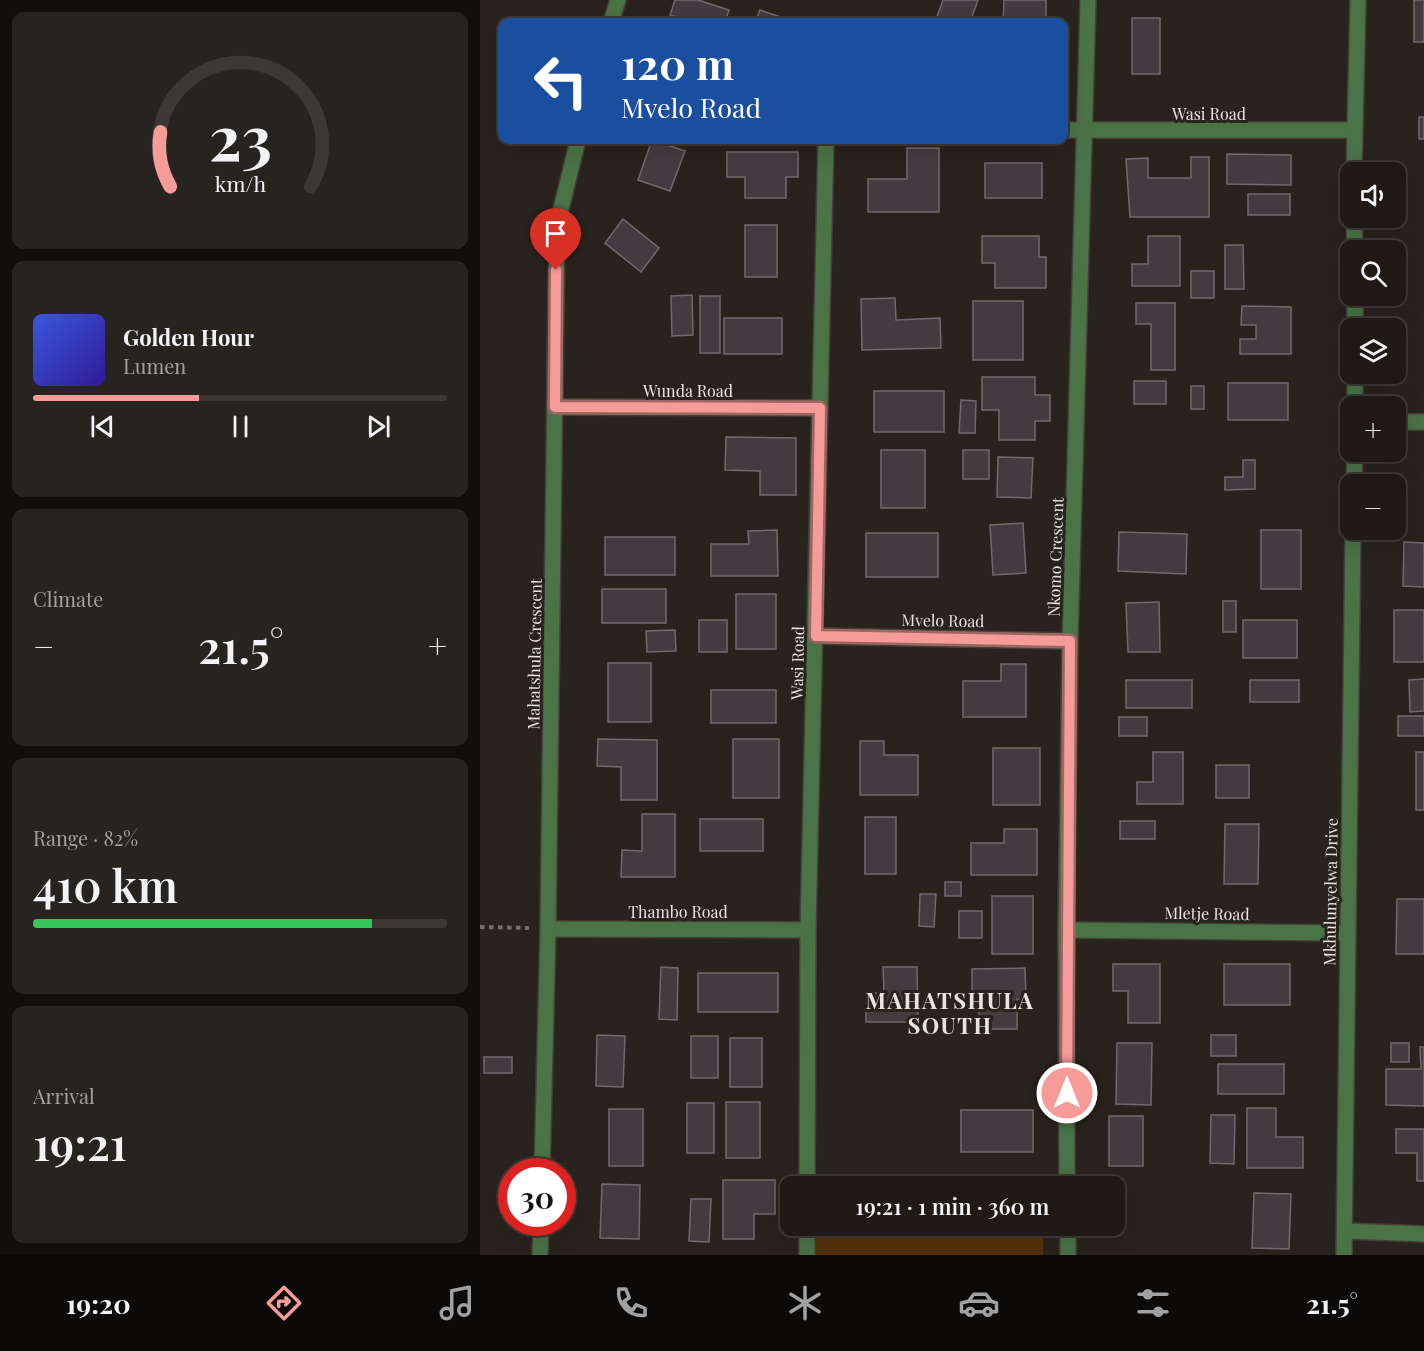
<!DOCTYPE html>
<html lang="en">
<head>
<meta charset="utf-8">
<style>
	:root { --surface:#1f1a16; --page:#27231f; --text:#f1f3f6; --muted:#a1a1a1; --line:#3c3835; --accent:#f59b98 }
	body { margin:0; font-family:"Playfair Display",serif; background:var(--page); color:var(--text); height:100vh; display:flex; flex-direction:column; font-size:22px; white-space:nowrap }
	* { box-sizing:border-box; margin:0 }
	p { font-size:20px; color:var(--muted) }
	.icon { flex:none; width:33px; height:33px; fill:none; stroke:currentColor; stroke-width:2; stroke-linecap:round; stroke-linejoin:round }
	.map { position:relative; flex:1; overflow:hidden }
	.sheet { display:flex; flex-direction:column; gap:12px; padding:12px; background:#110e0c; width:480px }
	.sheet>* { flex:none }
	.guide { position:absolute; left:18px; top:18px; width:570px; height:126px; border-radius:12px; box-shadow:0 6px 24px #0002,0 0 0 2px var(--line); background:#1a4fa0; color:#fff; overflow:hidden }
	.tools { position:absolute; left:860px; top:162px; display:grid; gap:12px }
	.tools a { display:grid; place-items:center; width:66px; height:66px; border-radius:12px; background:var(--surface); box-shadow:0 6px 24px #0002,0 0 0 2px var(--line); font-size:30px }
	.speed { position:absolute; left:18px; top:1158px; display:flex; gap:12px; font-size:30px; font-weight:700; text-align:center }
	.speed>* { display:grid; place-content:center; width:78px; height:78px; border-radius:50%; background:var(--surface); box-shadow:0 6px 24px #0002,0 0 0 2px var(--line); line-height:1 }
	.speed .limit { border:9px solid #d22; background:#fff; color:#111 }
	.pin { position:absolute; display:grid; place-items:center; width:51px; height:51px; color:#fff; margin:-62px -26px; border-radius:50% 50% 50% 0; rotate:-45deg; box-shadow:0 0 6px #0007 }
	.pin .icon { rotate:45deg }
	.me { position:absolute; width:66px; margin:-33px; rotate:0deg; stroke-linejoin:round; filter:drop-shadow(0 0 4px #0008) }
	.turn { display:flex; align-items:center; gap:21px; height:126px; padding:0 24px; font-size:27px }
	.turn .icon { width:78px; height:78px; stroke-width:2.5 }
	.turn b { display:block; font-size:42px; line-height:51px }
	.big { font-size:45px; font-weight:600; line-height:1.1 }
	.sheet .widget { flex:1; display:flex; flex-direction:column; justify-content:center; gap:9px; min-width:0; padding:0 21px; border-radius:12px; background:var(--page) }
	.sheet .dial { align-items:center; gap:0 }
	.dial svg { height:156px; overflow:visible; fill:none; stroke:var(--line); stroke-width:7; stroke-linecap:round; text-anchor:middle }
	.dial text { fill:var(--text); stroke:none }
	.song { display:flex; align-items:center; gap:18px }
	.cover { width:72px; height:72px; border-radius:9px; background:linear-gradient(135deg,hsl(230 70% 55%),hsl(250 70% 35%)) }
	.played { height:6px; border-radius:3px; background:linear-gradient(90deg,var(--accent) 40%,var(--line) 40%) }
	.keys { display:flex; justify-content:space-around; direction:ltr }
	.heat { display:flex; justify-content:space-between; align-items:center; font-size:33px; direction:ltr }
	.charge { height:9px; border-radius:4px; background:linear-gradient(90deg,#34c759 82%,var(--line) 0) }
	.trip { position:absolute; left:300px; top:1176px; width:345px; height:60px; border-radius:12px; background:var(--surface); box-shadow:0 6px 24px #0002,0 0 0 2px var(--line); font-weight:600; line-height:60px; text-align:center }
	.dock { display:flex; height:96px; justify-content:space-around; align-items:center; background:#0c0a09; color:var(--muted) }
	.dock .icon { width:42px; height:42px }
	.dock .current { color:var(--accent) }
	.dock b { font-size:27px; color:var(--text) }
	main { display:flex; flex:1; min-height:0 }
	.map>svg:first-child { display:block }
	.green { fill:#54330c }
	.building { fill:#433b3f; stroke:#72696e; stroke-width:1.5 }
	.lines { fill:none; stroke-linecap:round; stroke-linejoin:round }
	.minor-casing { stroke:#443e38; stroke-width:18 }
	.path { stroke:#75706b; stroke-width:4; stroke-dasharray:4.5 4.5; stroke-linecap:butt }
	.minor { stroke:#4a7346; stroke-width:15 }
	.route-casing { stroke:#9f6563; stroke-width:15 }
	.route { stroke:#f59b98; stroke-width:10 }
	.labels { text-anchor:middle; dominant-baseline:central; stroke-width:6; stroke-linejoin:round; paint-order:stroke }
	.street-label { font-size:16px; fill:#e8e4e0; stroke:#29231d }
	.district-label { font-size:22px; font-weight:bold; letter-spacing:1.5px; fill:#e8e4e0; stroke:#29231d }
</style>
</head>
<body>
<main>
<section class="sheet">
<div class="widget dial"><svg viewBox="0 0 100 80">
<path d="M14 69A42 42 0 1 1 86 69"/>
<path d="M14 69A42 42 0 0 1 9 41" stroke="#f59b98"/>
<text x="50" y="56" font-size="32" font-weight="700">23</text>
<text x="50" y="72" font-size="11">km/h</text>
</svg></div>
<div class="widget">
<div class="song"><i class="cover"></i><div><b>Golden Hour</b><p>Lumen</p></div></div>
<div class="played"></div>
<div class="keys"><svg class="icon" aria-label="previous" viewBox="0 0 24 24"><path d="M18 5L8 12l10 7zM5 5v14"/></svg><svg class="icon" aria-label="pause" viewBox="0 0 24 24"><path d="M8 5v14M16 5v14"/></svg><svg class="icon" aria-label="next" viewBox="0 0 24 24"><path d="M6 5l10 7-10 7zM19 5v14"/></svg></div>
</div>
<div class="widget"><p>Climate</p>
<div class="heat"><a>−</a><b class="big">21.5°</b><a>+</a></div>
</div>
<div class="widget"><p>Range · 82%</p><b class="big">410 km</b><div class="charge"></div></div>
<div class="widget"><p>Arrival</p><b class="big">19:21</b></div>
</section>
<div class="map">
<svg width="944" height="1255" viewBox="0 0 944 1255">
	<rect width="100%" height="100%" fill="#29231d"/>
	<rect class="green" x="336" y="1226" width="227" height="29"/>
	<g class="building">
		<path d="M195 0H218L249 10 245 22H203L204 19 190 15Z"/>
		<path d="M463 0H498L490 22H455Z"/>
		<path d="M524 0H566V22H523Z"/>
		<rect x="934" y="0" width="10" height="42"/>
		<path d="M280 10 316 22H275Z"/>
		<rect x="652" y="18" width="28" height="56"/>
		<rect x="939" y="117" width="5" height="22"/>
		<path d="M172 140 205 151 190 191 158 180Z"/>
		<path d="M427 148H459V212H388V179H427Z"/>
		<path d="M247 152H318V177H306V198H265V177H247Z"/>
		<path d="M747 154 811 155V185L747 184Z"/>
		<path d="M711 157H729V217H650L646 159 668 158V178H711Z"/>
		<rect x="505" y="163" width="57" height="35"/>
		<rect x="768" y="194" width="42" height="21"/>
		<path d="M143 219 179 248 161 272 125 243Z"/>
		<rect x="265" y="225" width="32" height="52"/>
		<path d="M502 236H559V257H566V288H515V263H502Z"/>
		<path d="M668 236H700V286H652V264H668Z"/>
		<path d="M745 245H763L764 289H745Z"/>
		<rect x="711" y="271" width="23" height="27"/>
		<path d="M212 295 213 335 192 336 191 296Z"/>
		<rect x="220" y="296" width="20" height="57"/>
		<path d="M415 298 416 320 460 318 461 348 382 350 381 299Z"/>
		<rect x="493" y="301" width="50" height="59"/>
		<path d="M656 303H695V370H671V324H656Z"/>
		<path d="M762 306 811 307V354H760V339H776V325H761Z"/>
		<rect x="244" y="318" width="58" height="36"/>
		<path d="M502 377H555V395H570V421H555V440H519V410H502Z"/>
		<rect x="654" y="381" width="32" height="23"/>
		<rect x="748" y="383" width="60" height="37"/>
		<rect x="711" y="386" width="13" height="23"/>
		<rect x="394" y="391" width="70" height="41"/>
		<path d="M481 400 496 401 495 433H479Z"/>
		<path d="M246 437 316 438V495H280V471L245 470Z"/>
		<rect x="401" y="450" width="44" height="58"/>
		<rect x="483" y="450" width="26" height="29"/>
		<path d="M518 457 553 458 551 498 517 497Z"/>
		<path d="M763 460H775V489L745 490V477H763Z"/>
		<path d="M543 523 546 573 513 575 510 525Z"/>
		<path d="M297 530 298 576H231V544H269L268 531Z"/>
		<rect x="781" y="530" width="40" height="59"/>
		<path d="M639 532 707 534 706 574 638 571Z"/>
		<rect x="386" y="533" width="72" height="44"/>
		<rect x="125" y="537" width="70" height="38"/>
		<path d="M924 542 944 543V587L923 586Z"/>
		<rect x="122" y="589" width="64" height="34"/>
		<rect x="256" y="594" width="40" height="55"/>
		<rect x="743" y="601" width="13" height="31"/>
		<path d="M679 602 680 652H648L646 603Z"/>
		<rect x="914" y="610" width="30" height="52"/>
		<rect x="219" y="620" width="28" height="32"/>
		<rect x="763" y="620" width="54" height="38"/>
		<path d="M195 630 196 651 167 652 166 631Z"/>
		<rect x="128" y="663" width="43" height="59"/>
		<path d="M521 664H546V717H483V681H521Z"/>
		<path d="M944 679V711L930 712 929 680Z"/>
		<rect x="646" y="680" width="66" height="28"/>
		<rect x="770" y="680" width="49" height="22"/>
		<rect x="231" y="690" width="65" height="33"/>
		<rect x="918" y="716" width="26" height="20"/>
		<rect x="639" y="717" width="28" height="19"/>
		<path d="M118 739 177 740V800H141V767L117 766Z"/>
		<rect x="253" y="739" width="46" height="59"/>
		<path d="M380 741H404V755H438V795H380Z"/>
		<rect x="513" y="748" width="47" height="57"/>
		<path d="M673 752H703V804H657V782H673Z"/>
		<rect x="936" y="752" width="8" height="58"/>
		<rect x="736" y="765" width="33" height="33"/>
		<path d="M162 814H195V877H141L142 850 162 851Z"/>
		<rect x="385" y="817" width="31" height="57"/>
		<rect x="220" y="819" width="63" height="32"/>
		<rect x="640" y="821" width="35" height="18"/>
		<path d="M745 824H779L778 884H744Z"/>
		<path d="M524 829H557V875H491V843H524Z"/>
		<rect x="465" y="882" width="16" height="14"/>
		<path d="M440 894H456L454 927 439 926Z"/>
		<rect x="512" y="896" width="41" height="58"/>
		<path d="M917 899H944V954H916Z"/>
		<rect x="479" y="911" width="23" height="27"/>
		<path d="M633 964H680V1023H648V991H633Z"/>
		<rect x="744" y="964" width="66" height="41"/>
		<path d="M181 967 198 968 197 1020 179 1019Z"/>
		<path d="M403 967H437L438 1022H386V993H404Z"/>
		<path d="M545 968 546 999H537V1029H499V1000H492V969Z"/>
		<rect x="218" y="973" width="80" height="39"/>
		<path d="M117 1035 145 1036 143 1087 116 1086Z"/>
		<rect x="731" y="1035" width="25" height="21"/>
		<rect x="211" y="1036" width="27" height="42"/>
		<rect x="250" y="1038" width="32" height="49"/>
		<path d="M637 1043H672L671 1105 636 1104Z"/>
		<rect x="911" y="1043" width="18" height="19"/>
		<path d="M940 1047H944V1106L906 1105V1069H941Z"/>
		<rect x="4" y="1057" width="28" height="16"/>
		<rect x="738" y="1064" width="66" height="30"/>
		<rect x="246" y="1102" width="34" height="56"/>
		<rect x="207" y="1103" width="27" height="50"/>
		<path d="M767 1108H796V1137H823V1168H767Z"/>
		<rect x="129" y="1109" width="34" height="57"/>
		<rect x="481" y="1110" width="72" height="42"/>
		<path d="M731 1115H755L754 1164 730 1163Z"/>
		<rect x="629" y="1116" width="34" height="50"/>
		<path d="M916 1129H944V1181H937V1153H916Z"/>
		<path d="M243 1180H295V1214H274V1239H243Z"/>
		<path d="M122 1184 160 1185 159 1239 120 1238Z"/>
		<path d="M774 1193 811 1194 809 1249 772 1248Z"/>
		<path d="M211 1199H231L229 1242 209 1241Z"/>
	</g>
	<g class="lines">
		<g class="minor-casing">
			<g id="minor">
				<path d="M131 22 138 0"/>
				<path d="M584 130H874"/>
				<path d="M874 172 878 0"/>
				<path d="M874 218 875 250"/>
				<path d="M875 296V328"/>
				<path d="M875 374V406"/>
				<path d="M75 407 340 408"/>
				<path d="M915 422H944"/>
				<path d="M874 484 875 452"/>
				<path d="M336 636 590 641"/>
				<path d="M68 929 328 930"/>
				<path d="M586 930 867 933"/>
				<path d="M62 1172 68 929 77 225 98 140"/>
				<path d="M327 1186 328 930 346 140"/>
				<path d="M587 1186 586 930 590 641 608 0"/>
				<path d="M588 1226V1255"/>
				<path d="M865 1231 944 1234"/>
				<path d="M60 1255 61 1222"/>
				<path d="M327 1255V1226"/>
				<path d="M864 1255 873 530"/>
			</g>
		</g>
		<path class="path" d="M0 927 49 928"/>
		<use href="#minor" class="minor"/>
	</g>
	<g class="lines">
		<g class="route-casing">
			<path id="route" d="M76 270 75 407 340 408 336 636 590 641 587 1093"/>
		</g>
		<use href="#route" class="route"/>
	</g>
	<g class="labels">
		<g class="street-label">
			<text x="729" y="113">Wasi Road</text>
			<text x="208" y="390">Wunda Road</text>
			<text transform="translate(575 557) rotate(-88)">Nkomo Crescent</text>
			<text transform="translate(463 620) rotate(1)">Mvelo Road</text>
			<text transform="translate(54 654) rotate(-89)">Mahatshula Crescent</text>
			<text transform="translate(317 663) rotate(-89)">Wasi Road</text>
			<text transform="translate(850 892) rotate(-89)">Mkhulunyelwa Drive</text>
			<text x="198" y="911">Thambo Road</text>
			<text transform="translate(727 913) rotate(1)">Mletje Road</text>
		</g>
		<g class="district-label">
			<text x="470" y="1000">MAHATSHULA<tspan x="470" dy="25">SOUTH</tspan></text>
		</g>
	</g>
</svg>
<div class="tools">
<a><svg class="icon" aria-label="sound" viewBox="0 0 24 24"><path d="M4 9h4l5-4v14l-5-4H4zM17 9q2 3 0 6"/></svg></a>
<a><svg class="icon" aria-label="search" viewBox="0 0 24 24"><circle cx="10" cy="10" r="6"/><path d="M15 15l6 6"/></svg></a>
<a><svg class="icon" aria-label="layers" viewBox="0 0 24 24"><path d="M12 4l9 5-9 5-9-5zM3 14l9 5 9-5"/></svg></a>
<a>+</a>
<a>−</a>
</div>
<div class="speed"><div class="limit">30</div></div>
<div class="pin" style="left:76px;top:270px;background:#d93025"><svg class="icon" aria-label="arrive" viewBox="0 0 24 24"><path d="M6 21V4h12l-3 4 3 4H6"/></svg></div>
<svg class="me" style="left:587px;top:1093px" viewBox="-20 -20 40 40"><circle r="17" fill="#f59b98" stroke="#fff" stroke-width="3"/><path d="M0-11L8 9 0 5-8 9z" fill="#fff"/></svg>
<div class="trip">19:21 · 1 min · 360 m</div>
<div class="guide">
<div class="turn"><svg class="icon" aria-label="left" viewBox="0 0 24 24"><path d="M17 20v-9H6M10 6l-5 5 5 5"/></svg><div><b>120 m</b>Mvelo Road</div></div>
</div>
</div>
</main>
<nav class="dock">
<b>19:20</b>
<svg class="icon current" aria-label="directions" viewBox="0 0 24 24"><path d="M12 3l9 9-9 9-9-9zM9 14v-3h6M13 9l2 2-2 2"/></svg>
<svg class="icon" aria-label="music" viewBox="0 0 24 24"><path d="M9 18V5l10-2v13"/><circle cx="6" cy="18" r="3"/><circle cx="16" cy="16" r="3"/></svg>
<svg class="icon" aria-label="phone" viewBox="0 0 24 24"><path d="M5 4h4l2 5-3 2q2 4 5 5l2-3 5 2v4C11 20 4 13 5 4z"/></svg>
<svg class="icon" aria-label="climate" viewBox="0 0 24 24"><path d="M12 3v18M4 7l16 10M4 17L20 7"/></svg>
<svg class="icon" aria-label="car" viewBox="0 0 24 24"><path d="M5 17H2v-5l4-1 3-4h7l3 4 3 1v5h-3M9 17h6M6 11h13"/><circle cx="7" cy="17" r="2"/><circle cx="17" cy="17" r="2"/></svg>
<svg class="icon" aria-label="filters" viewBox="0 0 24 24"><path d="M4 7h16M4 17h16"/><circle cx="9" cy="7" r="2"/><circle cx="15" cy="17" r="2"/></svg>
<b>21.5°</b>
</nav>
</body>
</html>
